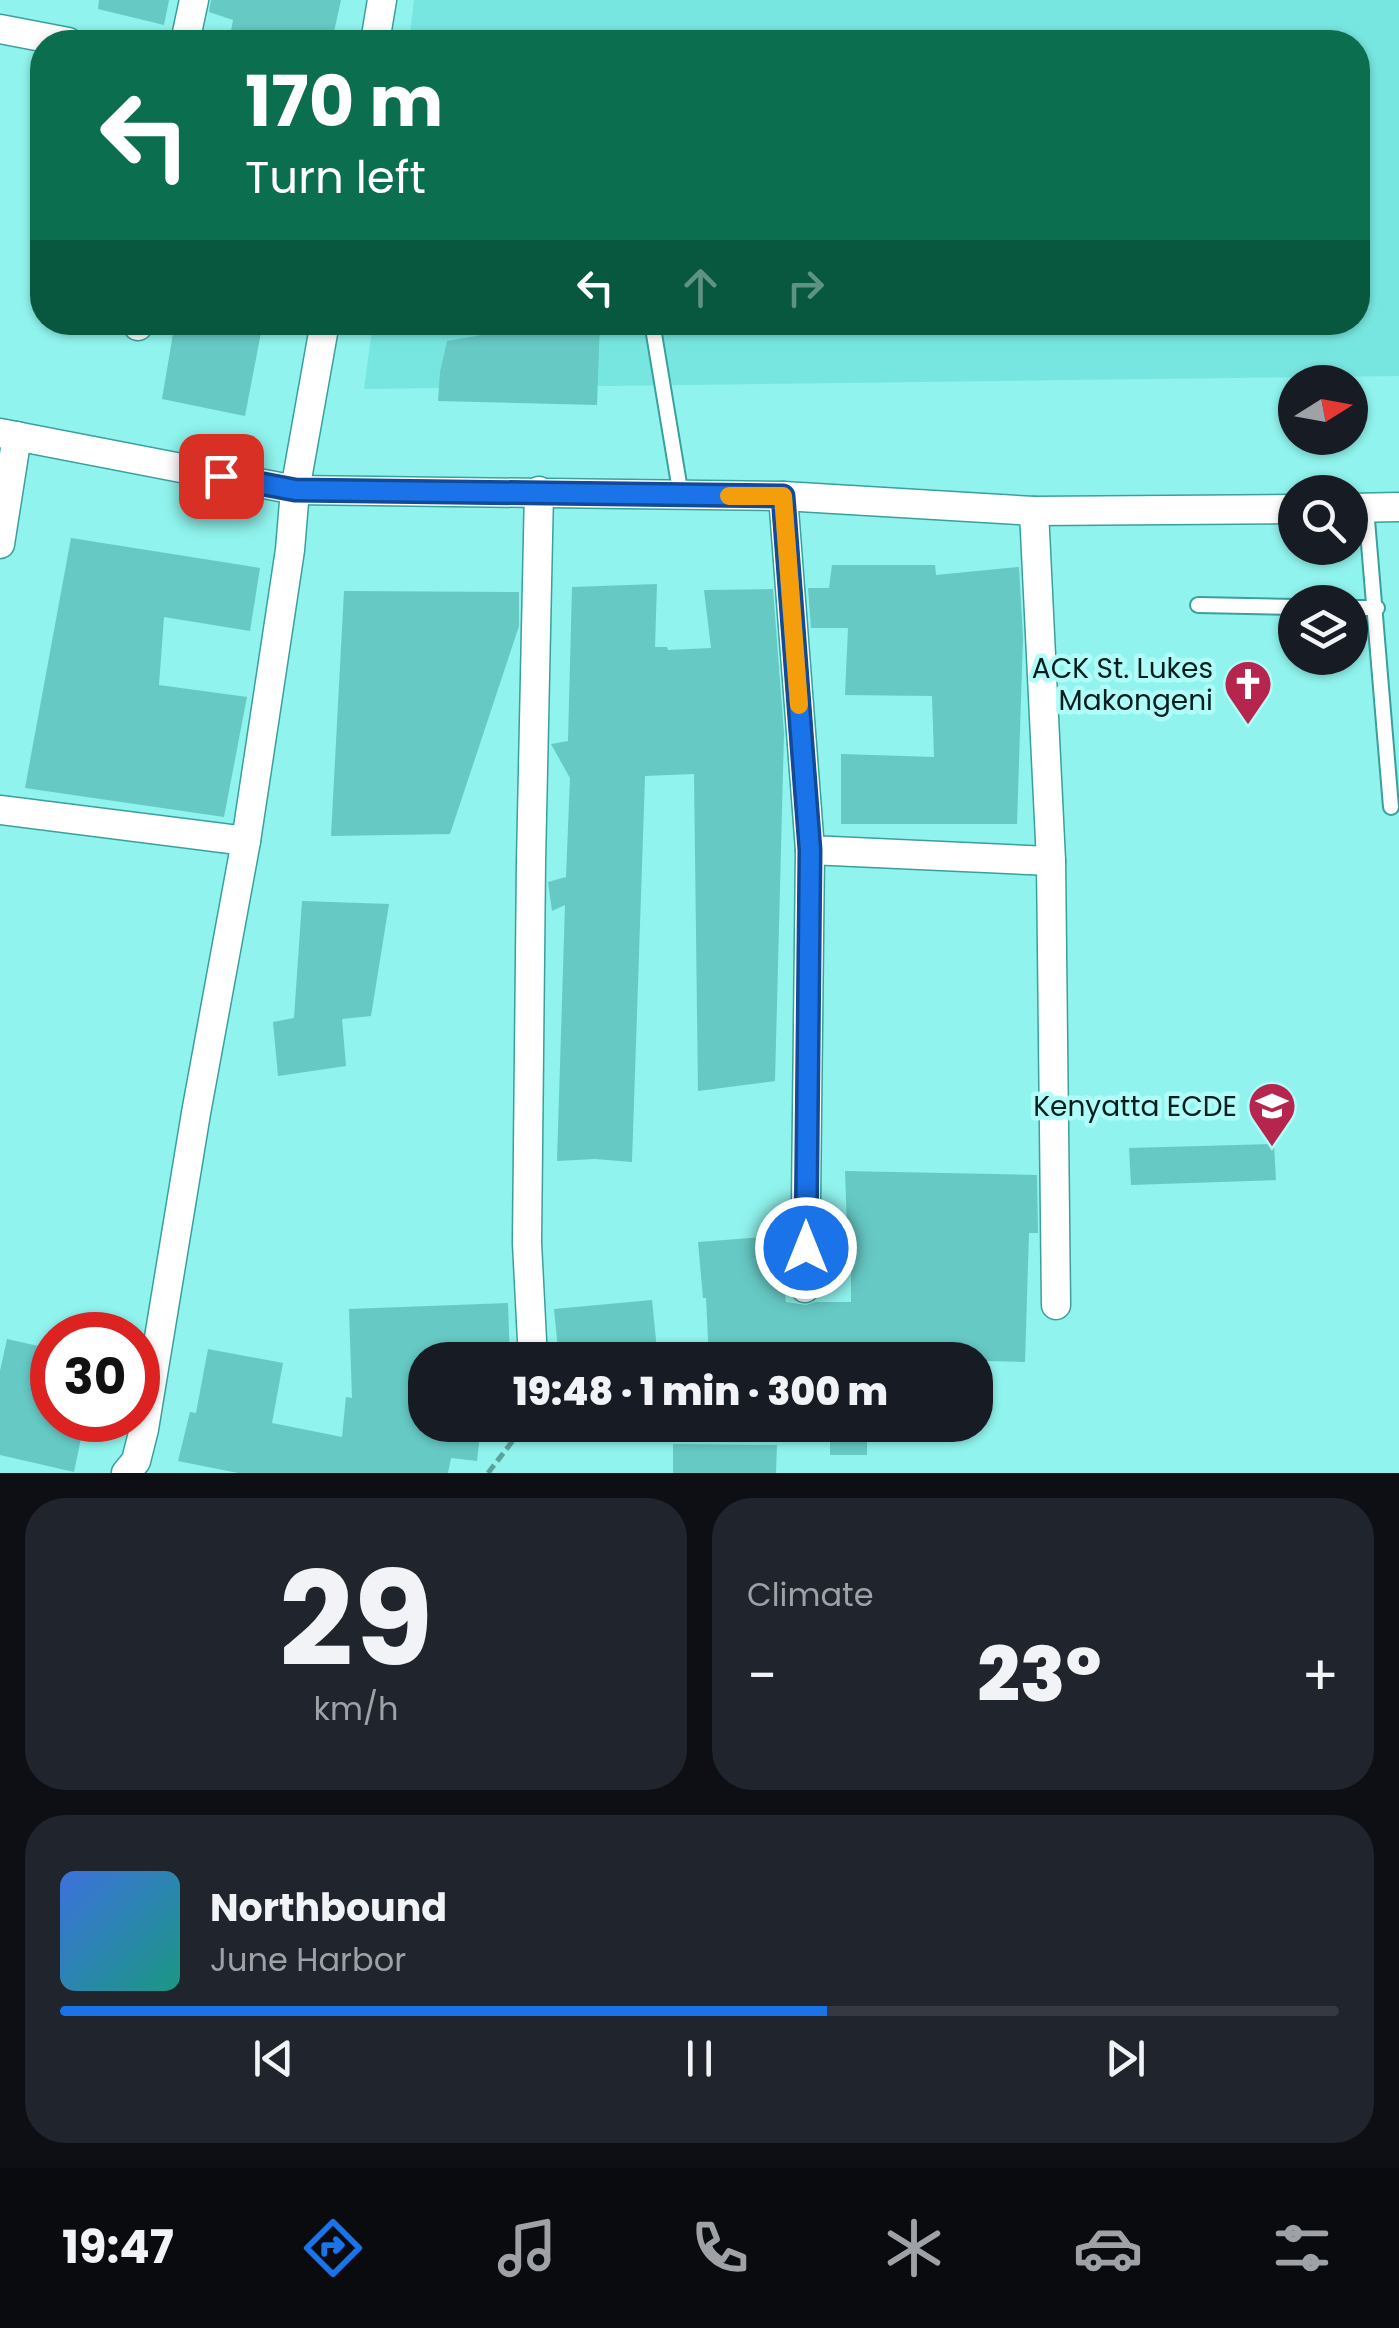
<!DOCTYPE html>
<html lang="en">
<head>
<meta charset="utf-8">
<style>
	:root { --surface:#171b24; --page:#20242c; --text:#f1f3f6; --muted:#9ea1a6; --line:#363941; --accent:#1a73e8 }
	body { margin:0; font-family:Poppins,sans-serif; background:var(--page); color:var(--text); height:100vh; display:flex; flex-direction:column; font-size:38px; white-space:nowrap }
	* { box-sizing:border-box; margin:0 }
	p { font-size:32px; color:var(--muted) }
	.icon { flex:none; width:55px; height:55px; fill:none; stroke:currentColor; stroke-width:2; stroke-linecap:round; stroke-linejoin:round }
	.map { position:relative; height:1473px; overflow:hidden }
	.details { display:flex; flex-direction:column; gap:25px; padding:25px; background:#0d0f14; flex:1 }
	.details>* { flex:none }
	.banner { position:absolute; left:30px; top:30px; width:1340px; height:305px; border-radius:40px; box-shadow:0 2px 8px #0004; background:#0b6e4f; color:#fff; overflow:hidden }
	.needle { width:65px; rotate:79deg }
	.tools { position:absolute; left:1278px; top:365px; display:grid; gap:20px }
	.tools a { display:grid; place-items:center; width:90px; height:90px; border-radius:50%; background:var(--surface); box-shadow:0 2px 8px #0004; font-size:50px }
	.speed { position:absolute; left:30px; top:1312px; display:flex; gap:20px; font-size:50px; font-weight:700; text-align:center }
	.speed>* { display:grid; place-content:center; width:130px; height:130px; border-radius:50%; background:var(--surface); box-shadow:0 2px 8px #0004; line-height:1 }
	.speed .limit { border:15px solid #d22; background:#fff; color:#111 }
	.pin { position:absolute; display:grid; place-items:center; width:85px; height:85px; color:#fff; margin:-42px; border-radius:20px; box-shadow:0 5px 15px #0006 }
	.me { position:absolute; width:110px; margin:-55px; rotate:0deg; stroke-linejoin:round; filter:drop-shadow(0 0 8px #0008) }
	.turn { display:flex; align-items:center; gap:35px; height:210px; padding:0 50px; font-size:45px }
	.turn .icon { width:130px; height:130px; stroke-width:2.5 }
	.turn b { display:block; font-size:70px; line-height:85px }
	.lanes { display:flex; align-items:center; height:95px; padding:0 50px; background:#0003; justify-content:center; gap:50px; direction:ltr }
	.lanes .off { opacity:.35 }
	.big { font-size:75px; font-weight:800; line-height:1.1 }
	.details .widget { flex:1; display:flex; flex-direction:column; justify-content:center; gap:15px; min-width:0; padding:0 35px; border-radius:40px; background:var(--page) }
	.details .dial { align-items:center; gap:0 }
	.dial b { font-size:130px; line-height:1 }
	.song { display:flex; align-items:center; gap:30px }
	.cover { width:120px; height:120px; border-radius:15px; background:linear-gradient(135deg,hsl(220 70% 55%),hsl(170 70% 35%)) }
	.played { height:10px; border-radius:5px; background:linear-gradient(90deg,var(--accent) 60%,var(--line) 60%) }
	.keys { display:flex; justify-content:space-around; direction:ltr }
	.heat { display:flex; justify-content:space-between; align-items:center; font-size:55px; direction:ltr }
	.details .tiles { flex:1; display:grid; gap:25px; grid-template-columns:1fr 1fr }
	.widget:last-child { grid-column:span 2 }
	.trip { position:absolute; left:408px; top:1342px; width:585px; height:100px; border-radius:40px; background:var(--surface); box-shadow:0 2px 8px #0004; font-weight:800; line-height:100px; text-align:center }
	.tab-bar { display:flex; height:160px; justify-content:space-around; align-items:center; background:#090b0e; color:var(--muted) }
	.tab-bar .icon { width:70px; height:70px }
	.tab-bar .active { color:var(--accent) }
	.tab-bar b { font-size:45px; color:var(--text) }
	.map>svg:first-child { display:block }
	.built { fill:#78e6e0 }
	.building { fill:#66c9c4 }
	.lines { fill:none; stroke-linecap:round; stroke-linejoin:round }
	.lane-casing { stroke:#39a09c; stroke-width:18 }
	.street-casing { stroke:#39a09c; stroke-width:31 }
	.path { stroke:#59a29d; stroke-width:5; stroke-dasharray:10 5; stroke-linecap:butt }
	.lane { stroke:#fff; stroke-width:14 }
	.street { stroke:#fff; stroke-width:28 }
	.route-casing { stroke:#114b97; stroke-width:25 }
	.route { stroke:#1a73e8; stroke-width:18 }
	.slow { stroke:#f59e0b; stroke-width:18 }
	.labels { text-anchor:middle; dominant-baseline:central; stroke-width:9; stroke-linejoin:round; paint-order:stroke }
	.poi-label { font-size:28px; fill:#001e1c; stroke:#b0fcf8; text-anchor:end }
</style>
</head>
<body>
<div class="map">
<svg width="1399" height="1473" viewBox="0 0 1399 1473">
	<rect width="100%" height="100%" fill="#90f3ed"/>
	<path class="built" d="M414 0H1399V376L364 389 373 323 1358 322V42H409Z"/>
	<g class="building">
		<path d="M99 0H169L164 25 98 9Z"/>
		<path d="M211 0H341L332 41 315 37 314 42H229L233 20 209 12Z"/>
		<path d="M175 322H263L245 416 162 399Z"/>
		<path d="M556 322H600L597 405 438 401 440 372 447 341Z"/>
		<path d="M71 538 260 568 250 631 164 617 159 685 247 697 224 817 25 788Z"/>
		<path d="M832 565H935L936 575 1019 567 1023 638 1017 824H841V754L934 757 932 696 845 695 848 628H811L808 588H829Z"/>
		<path d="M657 584 655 647H667L668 650 711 648 704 590 773 589 784 733 775 1081 698 1091 694 774 645 776 632 1162 595 1159 557 1161 565 905 552 911 548 882 566 877 570 778 551 744 568 741 572 587Z"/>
		<path d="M344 591 519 592V626L450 834 331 836Z"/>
		<path d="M302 901 389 904 371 1016 342 1019 346 1066 278 1076 273 1022 294 1018Z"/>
		<path d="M1274 1144 1276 1180 1131 1185 1129 1148Z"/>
		<path d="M845 1171 1037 1175 1038 1233H1029L1025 1362 948 1360V1357L827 1359V1353L709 1359 706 1298H703L698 1242 779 1236 786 1302 806 1305 815 1302H851V1228H847Z"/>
		<path d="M652 1300 658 1360H559L554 1309Z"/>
		<path d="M508 1303 510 1360H425V1425H481L477 1461 451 1458 448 1473H238L178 1461 190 1412 196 1413 208 1349 283 1363 272 1423 342 1437 346 1397 352 1398 349 1309Z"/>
		<path d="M7 1339 52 1349V1420L84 1424 74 1472 0 1455V1371Z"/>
		<rect x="830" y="1425" width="37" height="30"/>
		<path d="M673 1444 777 1445 776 1473H673Z"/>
	</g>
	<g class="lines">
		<g class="lane-casing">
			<g id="lane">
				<path d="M652 322 681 496"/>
				<path d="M1366 508 1391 807"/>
				<path d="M1198 605 1295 607"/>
				<path d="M1350 608H1377"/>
			</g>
		</g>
		<g class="street-casing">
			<g id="street">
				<path d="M0 29 68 42"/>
				<path d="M185 42 194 0"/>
				<path d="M375 42 382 0"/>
				<path d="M138 326 139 322"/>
				<path d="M0 433 295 490 783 496 1034 511 1295 509"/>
				<path d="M783 496 810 850 1051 861"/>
				<path d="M1350 508 1399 507"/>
				<path d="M1034 511 1051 861 1056 1305"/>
				<path d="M0 544 17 436"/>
				<path d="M0 810 246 841"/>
				<path d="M805 1288 810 850"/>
				<path d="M533 1360 527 1243 531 862 539 491"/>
				<path d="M126 1473 136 1461 144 1429 196 1113 246 841 290 550 295 490 325 322"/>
			</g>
		</g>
		<path class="path" d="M488 1473 525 1425"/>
		<use href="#lane" class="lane"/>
		<use href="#street" class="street"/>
	</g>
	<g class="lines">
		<g class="route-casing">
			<path id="route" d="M221 476 295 490 783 496 810 850 806 1248"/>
		</g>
		<use href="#route" class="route"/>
		<path class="slow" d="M729 496H783L799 705"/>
	</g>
	<defs>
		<g id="church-pin" transform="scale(2.5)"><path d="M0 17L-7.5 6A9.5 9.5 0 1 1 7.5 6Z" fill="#b6254d" stroke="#b0fcf8"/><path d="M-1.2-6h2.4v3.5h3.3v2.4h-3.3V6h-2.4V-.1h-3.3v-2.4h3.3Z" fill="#fff"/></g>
		<g id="school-pin" transform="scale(2.5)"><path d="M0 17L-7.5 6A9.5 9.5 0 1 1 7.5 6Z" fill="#b6254d" stroke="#b0fcf8"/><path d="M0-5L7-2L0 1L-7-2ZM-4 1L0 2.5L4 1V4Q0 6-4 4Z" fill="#fff"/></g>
	</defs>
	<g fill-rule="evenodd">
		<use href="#church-pin" x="1248" y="684"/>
		<use href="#school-pin" x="1272" y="1106"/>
	</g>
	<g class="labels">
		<g class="poi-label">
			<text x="1213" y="668">ACK St. Lukes<tspan x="1213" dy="32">Makongeni</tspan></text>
			<text x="1237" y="1106">Kenyatta ECDE</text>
		</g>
	</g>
</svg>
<div class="tools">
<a><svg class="needle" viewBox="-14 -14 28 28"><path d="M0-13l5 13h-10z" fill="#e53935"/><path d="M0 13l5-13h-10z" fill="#9ea1a6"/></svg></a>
<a><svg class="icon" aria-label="search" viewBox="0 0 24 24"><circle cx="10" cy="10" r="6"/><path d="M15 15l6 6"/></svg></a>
<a><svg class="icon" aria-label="layers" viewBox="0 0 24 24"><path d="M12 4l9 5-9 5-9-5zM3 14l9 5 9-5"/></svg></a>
</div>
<div class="speed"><div class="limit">30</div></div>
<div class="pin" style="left:221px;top:476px;background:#d93025"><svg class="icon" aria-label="arrive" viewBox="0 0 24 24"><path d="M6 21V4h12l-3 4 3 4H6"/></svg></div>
<svg class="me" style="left:806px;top:1248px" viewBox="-20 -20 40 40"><circle r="17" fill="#1a73e8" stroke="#fff" stroke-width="3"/><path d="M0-11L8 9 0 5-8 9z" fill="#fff"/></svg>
<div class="trip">19:48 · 1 min · 300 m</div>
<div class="banner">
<div class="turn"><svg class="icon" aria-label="left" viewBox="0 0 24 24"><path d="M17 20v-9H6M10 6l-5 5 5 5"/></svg><div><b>170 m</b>Turn left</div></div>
<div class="lanes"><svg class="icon" aria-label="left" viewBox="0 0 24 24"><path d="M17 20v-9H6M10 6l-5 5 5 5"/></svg><svg class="icon off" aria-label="ahead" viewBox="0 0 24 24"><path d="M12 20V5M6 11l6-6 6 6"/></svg><svg class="icon off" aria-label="right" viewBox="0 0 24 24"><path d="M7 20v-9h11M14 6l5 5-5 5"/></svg></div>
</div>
</div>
<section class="details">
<div class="tiles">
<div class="widget dial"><b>29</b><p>km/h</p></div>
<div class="widget"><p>Climate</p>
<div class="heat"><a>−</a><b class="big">23°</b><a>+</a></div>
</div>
<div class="widget">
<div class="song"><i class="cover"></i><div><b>Northbound</b><p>June Harbor</p></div></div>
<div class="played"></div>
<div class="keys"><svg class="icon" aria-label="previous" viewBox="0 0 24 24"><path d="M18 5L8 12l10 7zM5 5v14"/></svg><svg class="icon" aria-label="pause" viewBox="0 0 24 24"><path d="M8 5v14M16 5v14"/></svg><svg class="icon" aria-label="next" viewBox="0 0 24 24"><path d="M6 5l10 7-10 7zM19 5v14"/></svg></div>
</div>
</div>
</section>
<nav class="tab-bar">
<b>19:47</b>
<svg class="icon active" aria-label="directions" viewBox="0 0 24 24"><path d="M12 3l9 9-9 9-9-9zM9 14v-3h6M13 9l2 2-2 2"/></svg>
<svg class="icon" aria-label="music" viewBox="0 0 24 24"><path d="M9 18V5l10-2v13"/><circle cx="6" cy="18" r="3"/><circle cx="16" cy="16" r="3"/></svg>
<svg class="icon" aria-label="phone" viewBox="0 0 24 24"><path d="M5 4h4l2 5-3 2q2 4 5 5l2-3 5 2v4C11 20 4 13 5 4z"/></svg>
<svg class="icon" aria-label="climate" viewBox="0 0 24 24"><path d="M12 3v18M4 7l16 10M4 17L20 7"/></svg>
<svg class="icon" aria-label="car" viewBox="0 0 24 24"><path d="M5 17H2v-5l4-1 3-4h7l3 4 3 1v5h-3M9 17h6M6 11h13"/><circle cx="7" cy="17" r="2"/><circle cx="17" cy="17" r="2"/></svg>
<svg class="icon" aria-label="filters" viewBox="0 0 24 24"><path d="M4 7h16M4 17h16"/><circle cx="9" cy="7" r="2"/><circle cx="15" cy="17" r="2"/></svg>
</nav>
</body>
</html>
